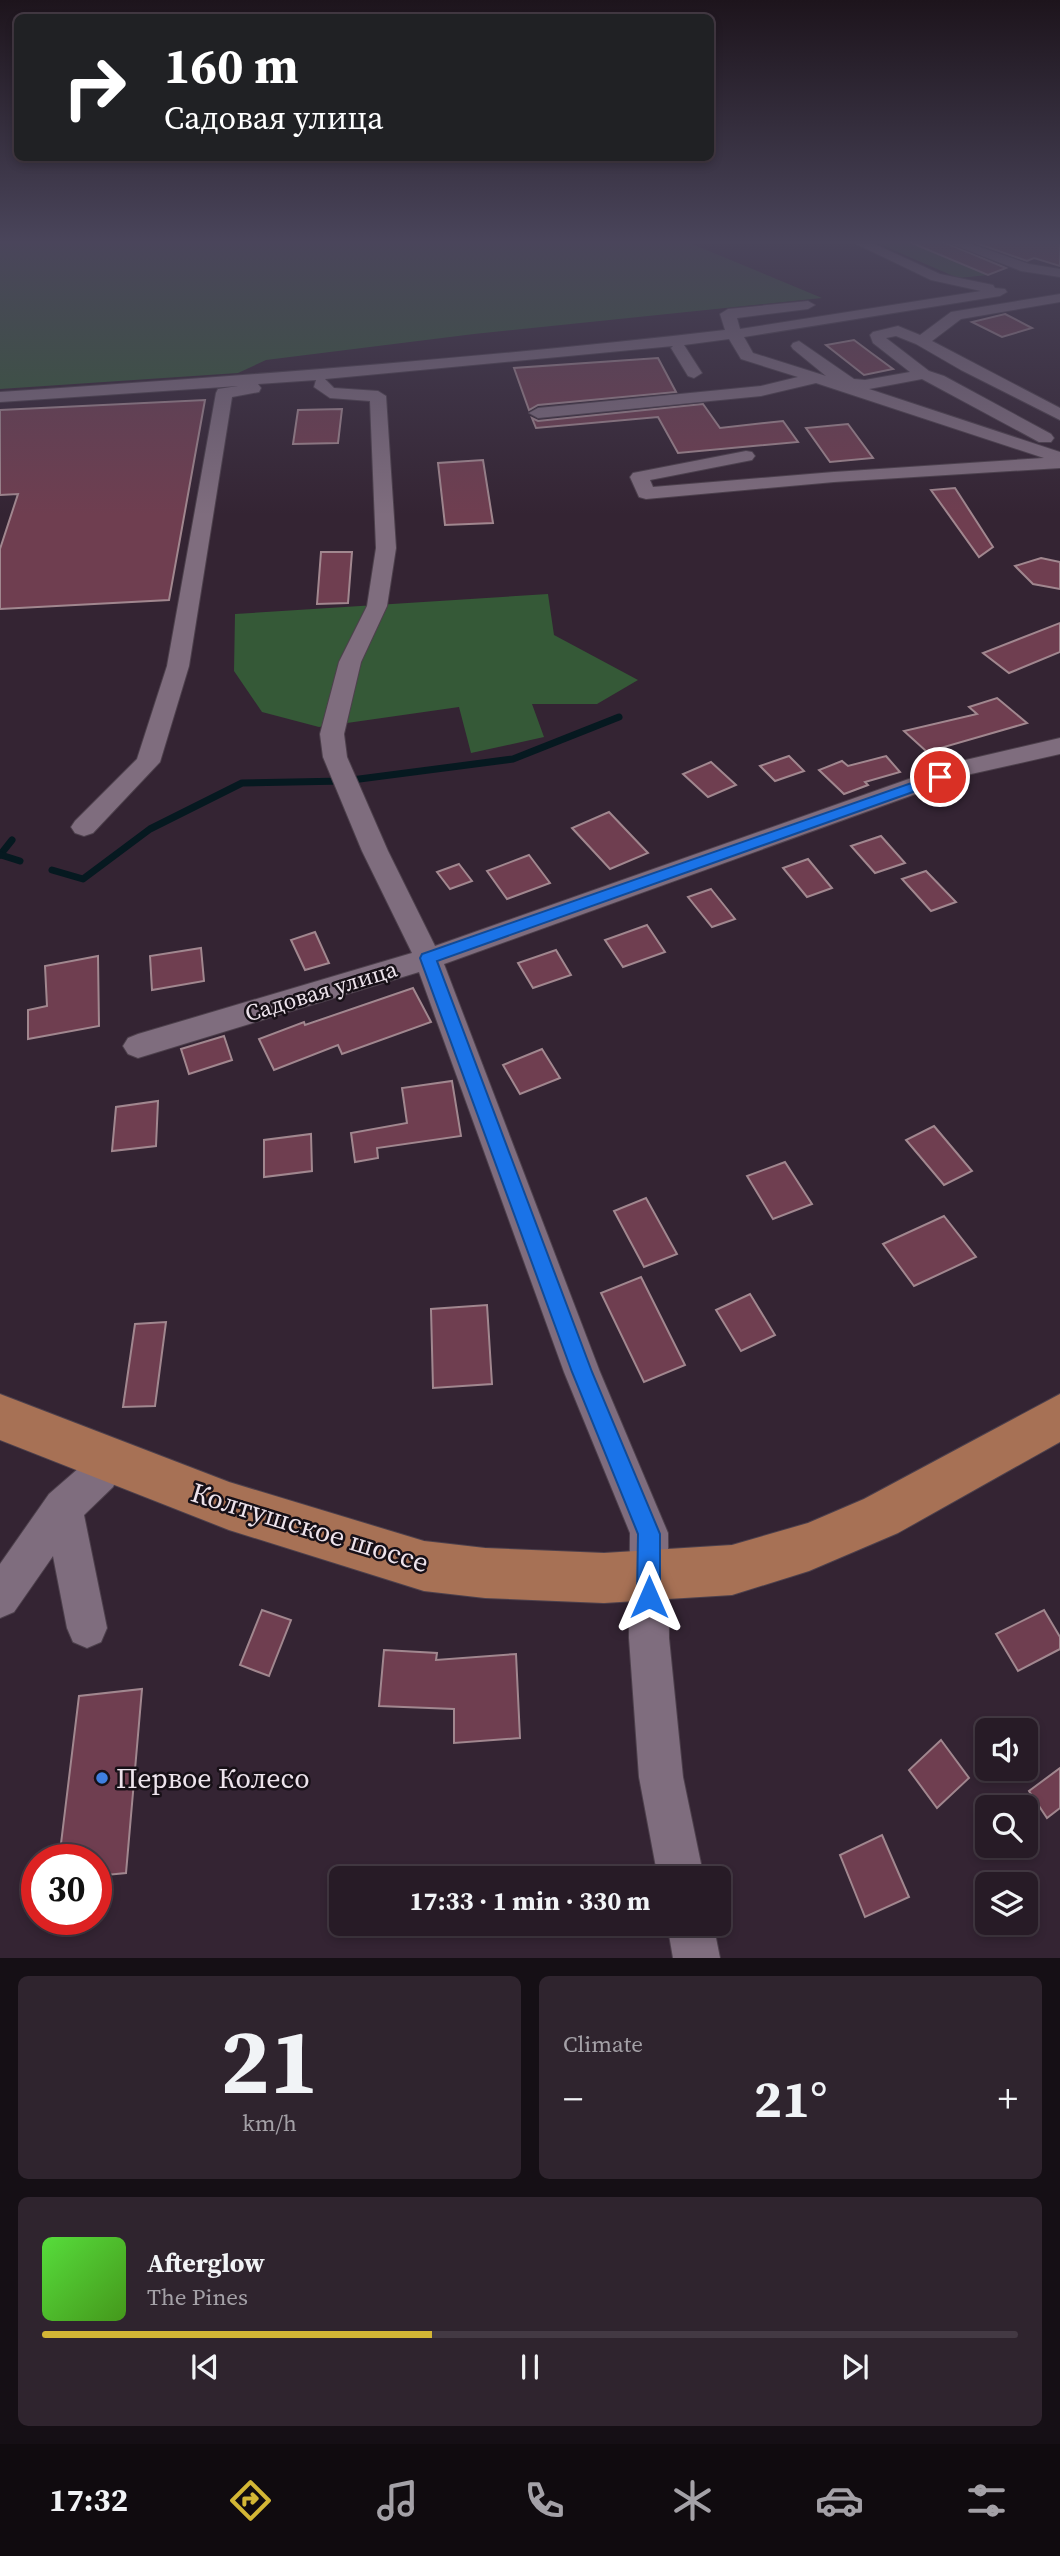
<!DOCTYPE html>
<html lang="en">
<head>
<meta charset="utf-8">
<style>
	:root { --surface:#271b26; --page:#2f242e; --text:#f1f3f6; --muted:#a4a1a7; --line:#433943; --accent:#d3b635 }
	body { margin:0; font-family:"Source Serif 4",serif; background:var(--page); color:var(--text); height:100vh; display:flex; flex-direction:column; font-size:26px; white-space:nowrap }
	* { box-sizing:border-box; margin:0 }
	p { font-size:23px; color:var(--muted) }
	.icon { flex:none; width:38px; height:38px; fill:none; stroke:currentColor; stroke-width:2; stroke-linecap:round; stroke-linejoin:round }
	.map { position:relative; height:1958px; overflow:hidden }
	.sheet { display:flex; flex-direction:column; gap:18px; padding:18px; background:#150f15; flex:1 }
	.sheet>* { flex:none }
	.hud { position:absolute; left:14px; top:14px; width:700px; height:147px; border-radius:10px; box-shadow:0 4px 10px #0003,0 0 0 2px var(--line); background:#202124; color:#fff; overflow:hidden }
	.controls { position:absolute; left:975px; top:1718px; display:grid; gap:14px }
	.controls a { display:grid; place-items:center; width:63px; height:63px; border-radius:10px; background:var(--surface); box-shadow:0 4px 10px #0003,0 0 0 2px var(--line); font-size:35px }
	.speed { position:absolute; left:21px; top:1844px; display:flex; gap:14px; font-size:35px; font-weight:700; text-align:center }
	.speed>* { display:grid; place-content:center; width:91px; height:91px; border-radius:50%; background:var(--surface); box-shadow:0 4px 10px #0003,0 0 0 2px var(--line); line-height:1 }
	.speed .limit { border:10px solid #d22; background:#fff; color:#111 }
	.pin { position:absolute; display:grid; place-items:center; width:60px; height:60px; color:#fff; margin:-30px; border:4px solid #fff; border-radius:50%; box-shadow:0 2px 7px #0007 }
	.me { position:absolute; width:77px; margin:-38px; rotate:0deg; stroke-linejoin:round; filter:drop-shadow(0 0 5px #0008) }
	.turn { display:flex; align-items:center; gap:24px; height:147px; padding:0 35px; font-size:32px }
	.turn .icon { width:91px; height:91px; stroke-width:2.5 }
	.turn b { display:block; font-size:49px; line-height:60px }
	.big { font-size:52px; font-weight:700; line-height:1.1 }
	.sheet .card { flex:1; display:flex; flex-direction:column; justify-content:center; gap:10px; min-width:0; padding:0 24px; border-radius:10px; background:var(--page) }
	.sheet .dial { align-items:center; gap:0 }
	.dial b { font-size:91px; line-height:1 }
	.song { display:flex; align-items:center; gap:21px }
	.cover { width:84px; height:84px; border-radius:10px; background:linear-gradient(135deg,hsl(110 70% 55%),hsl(100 70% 35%)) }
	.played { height:7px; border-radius:4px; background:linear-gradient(90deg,var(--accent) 40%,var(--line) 40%) }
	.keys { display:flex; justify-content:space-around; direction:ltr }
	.heat { display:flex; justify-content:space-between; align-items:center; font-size:38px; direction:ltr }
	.sheet .tiles { flex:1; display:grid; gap:18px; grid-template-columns:1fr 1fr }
	.card:last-child { grid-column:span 2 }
	.trip { position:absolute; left:329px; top:1866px; width:402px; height:70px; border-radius:10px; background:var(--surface); box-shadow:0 4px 10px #0003,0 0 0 2px var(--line); font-weight:700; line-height:70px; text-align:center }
	.tab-bar { display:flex; height:112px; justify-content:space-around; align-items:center; background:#100b0f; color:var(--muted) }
	.tab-bar .icon { width:49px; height:49px }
	.tab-bar .current { color:var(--accent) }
	.tab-bar b { font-size:32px; color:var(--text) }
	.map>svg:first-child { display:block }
	.green { fill:#355937 }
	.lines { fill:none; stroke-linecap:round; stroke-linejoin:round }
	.stream { stroke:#061920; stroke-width:7 }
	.building { fill:#6f3e50; stroke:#a1878f; stroke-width:2 }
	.minor-casing { stroke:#4d404c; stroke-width:2 }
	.major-casing { stroke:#4d404c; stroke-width:2 }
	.minor { fill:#7f6d7e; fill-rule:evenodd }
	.major { fill:#a77155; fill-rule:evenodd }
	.route { fill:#1a73e8; stroke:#114b97; stroke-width:2 }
	.shop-dot { fill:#3f7fe0; stroke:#171017; stroke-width:2.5 }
	.labels { text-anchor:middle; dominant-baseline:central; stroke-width:5; stroke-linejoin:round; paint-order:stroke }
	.street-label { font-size:23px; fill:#ede3ec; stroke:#171017 }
	.near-street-label { font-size:28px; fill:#ede3ec; stroke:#171017 }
	.near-poi-label { font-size:28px; fill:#ede3ec; stroke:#171017; text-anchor:start }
</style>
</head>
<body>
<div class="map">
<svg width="1060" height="1958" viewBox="0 0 1060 1958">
	<rect width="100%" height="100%" fill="#342433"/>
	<g class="green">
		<path d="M0 241H685L822 298 474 334 266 360 238 373 0 389Z"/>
		<path d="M872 241H913L915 245 988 275 958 278Z"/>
		<path d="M548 594 554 635 638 680 597 704H532L544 737 471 753 459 707 319 727 262 712 234 671 235 614Z"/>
	</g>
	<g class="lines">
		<g class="stream">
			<path d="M0 855 12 840"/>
			<path d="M1 855 20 861"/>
			<path d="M52 870 83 879 150 829 242 783 344 781 513 759 619 717"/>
		</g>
	</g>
	<g class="building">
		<path d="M907 241H941L1006 268 988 275Z"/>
		<path d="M970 241H1060V266L1034 258 1027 261Z"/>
		<path d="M1005 314 1032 328 1002 337 972 322Z"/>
		<path d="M854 340 870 352 893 369 864 375 826 345Z"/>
		<path d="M658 358 676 392 538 405 529 410 514 368Z"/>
		<path d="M205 400 169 600 0 609V549L18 494 0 495V410Z"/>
		<path d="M703 404 720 428 783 421 798 442 678 453 658 417 536 428 532 418 538 421Z"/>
		<path d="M342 409 338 443 293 444 298 410Z"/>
		<path d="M848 424 873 458 830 462 806 428Z"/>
		<path d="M483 460 493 523 445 525 438 463Z"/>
		<path d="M955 488 993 547 979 557 931 490Z"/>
		<path d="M321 552H352L348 603 317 604Z"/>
		<path d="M1041 558 1060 562V589L1033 584 1015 566Z"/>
		<path d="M1060 623V652L1009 673 983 653Z"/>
		<path d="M997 698 1027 723 927 752 904 731 977 714 969 707Z"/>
		<path d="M789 756 804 771 775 781 760 766Z"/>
		<path d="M886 756 900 772 865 782 868 785 844 794 819 770 842 761 848 766Z"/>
		<path d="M711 762 736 785 708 797 683 774Z"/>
		<path d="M609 812 648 853 610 869 572 828Z"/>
		<path d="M881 836 905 863 875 873 851 846Z"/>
		<path d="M529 855 550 883 507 899 487 871Z"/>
		<path d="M808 859 832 888 807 897 783 868Z"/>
		<path d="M459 864 472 881 450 889 437 872Z"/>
		<path d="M926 871 956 902 931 911 902 879Z"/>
		<path d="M711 889 735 919 712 927 688 897Z"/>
		<path d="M647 925 665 952 623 967 605 940Z"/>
		<path d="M315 932 329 963 305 970 291 940Z"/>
		<path d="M201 948 204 981 152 990 150 956Z"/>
		<path d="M556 950 571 975 533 988 518 963Z"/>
		<path d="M98 956 99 1026 28 1039V1010L47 1006 45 966Z"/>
		<path d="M413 988 431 1022 342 1054 338 1045 274 1070 259 1039 304 1022 305 1025Z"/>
		<path d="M224 1036 232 1060 189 1074 181 1049Z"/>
		<path d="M542 1049 560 1078 520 1094 503 1065Z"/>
		<path d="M452 1081 461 1136 377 1148 378 1158 355 1162 351 1133 407 1123 402 1088Z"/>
		<path d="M158 1101 156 1146 112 1151 116 1107Z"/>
		<path d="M934 1126 972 1171 944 1185 906 1140Z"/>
		<path d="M311 1134 312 1171 264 1177V1140Z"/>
		<path d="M785 1162 812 1204 773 1219 747 1176Z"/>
		<path d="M646 1198 677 1254 644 1267 614 1211Z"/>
		<path d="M944 1216 976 1257 914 1286 883 1244Z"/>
		<path d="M641 1277 685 1365 644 1382 601 1293Z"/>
		<path d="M750 1294 775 1335 741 1351 716 1310Z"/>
		<path d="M487 1305 492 1384 433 1388 431 1309Z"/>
		<path d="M166 1322 155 1406 123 1407 135 1324Z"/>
		<path d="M262 1610 291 1620 269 1676 240 1665Z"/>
		<path d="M1044 1610 1060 1637V1649L1018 1671 996 1634Z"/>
		<path d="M384 1650 437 1653 436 1660 516 1654 520 1738 454 1743V1709L379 1706Z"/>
		<path d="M142 1689 126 1873 96 1876V1860H59L79 1696Z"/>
		<path d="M941 1740 969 1778 937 1808 909 1770Z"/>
		<path d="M1060 1768V1808L1047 1818 1029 1791Z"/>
		<path d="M882 1835 909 1897 865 1917 840 1855Z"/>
	</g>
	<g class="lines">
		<g class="minor-casing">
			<g id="minor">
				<path d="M850 241H868L940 274 993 285 995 288 1005 289 1007 292 1000 296 744 337 753 353 826 376 793 349 791 346 793 343 799 341 854 379 865 380 910 372 873 343 870 335 873 332 898 326 920 335 951 312 1060 294V302L961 319 932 341 1060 408V420L961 370 916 344 896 336 886 338 929 371 944 376 1051 434 1054 438 1051 442H1039L922 379 869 389 1060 452V468L834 482 646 499 639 497 630 477 633 473 746 451 752 452 755 456 752 460 650 480 653 487 834 472 1044 458 816 383 761 396 538 418 529 413 538 408 761 386 798 377 741 359 729 339 684 345 702 373 694 378 688 376 671 348 673 346 325 379 334 388 378 391 386 396 396 548 387 606 361 662 344 734 347 757 388 851 435 946 957 762 1060 738V754L971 774 444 964 600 1372 668 1533 669 1638 683 1777 704 1878H658L639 1777 629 1638 630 1533 564 1372 419 972 138 1058 128 1054 123 1046 128 1038 138 1034 412 953 362 851 323 757 320 734 339 662 367 606 376 548 370 401 330 398 314 387 316 380 258 384 261 388 259 392 232 397 189 666 160 762 93 833 84 836 75 833 71 827 75 821 137 759 167 666 216 393 218 389 238 386 0 402V392C242 376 484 358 725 330L720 314 728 309 808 301 815 305 808 309 737 318 740 329 981 291 931 280Z"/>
				<path d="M944 241H963L1029 264 1060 269V277L1021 271Z"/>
				<path d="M107 1440 120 1446 126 1459 113 1487 84 1515 107 1628 101 1642 87 1648 73 1642 67 1628 53 1556 14 1612 0 1618V1564L49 1494 87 1461 94 1446Z"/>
				<path d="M667 1923H713L720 1958H673Z"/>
			</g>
		</g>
		<g class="major-casing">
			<path id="major" d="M0 1394 229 1482 424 1541 485 1548 604 1553 732 1545 808 1523 864 1499 1060 1394V1442L898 1533 809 1571 732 1595 604 1603 485 1598 424 1591 229 1530 0 1440Z"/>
		</g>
		<use href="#minor" class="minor"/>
		<use href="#major" class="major"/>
	</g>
	<linearGradient id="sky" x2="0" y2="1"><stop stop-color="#1d141c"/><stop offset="0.47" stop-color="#4a455b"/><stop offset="1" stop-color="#4a455b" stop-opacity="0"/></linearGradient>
	<rect width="1060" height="515" fill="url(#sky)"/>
	<path class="route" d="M940 773 944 774V781L437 961 592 1372 660 1534V1597L657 1605 649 1608 641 1605 637 1597 638 1534 572 1372 420 958 422 954Z"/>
	<circle class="shop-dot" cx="102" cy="1778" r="7"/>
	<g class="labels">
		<g class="street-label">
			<text transform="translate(321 991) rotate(-17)">Садовая улица</text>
		</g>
		<g class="near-street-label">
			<text transform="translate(310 1527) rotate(17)">Колтушское шоссе</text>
		</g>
		<g class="near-poi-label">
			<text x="116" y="1778">Первое Колесо</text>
		</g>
	</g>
</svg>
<div class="controls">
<a><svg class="icon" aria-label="sound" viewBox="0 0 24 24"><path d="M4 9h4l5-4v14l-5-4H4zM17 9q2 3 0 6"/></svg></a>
<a><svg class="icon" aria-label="search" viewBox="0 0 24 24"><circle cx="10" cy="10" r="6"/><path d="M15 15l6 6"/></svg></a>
<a><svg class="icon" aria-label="layers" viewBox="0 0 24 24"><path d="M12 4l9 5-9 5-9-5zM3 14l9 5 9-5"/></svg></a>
</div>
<div class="speed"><div class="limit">30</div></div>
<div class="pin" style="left:940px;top:777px;background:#d93025"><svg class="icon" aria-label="arrive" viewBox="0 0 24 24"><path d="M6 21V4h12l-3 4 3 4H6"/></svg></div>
<svg class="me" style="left:649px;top:1597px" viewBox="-20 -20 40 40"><path d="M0-17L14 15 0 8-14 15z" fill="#1a73e8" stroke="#fff" stroke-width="4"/></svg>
<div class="trip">17:33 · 1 min · 330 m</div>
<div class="hud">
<div class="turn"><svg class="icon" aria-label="right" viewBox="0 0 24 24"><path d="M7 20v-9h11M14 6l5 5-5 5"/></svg><div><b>160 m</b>Садовая улица</div></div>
</div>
</div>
<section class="sheet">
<div class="tiles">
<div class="card dial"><b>21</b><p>km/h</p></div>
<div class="card"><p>Climate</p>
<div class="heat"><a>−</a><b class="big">21°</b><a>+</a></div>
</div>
<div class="card">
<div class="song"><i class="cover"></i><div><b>Afterglow</b><p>The Pines</p></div></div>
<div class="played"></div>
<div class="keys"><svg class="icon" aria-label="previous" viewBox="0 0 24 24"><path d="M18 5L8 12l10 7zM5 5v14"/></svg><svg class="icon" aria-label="pause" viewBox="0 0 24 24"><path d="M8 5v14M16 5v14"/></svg><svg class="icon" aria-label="next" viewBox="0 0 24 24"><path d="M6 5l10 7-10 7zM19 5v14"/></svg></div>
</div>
</div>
</section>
<nav class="tab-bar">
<b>17:32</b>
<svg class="icon current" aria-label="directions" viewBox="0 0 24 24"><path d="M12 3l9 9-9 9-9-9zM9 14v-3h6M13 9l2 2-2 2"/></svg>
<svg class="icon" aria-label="music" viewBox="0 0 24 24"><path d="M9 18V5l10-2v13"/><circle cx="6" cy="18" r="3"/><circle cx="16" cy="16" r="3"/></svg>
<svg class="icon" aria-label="phone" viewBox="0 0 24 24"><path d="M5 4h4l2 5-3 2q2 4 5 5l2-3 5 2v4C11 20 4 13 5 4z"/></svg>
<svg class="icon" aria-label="climate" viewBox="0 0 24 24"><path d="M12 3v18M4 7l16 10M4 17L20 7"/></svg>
<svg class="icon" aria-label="car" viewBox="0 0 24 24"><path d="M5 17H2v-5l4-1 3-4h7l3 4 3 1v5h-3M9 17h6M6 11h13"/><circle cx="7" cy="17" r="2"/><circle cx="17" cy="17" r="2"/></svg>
<svg class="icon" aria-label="filters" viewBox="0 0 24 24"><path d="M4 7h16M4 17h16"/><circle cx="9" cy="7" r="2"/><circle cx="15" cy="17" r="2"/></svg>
</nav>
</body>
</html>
